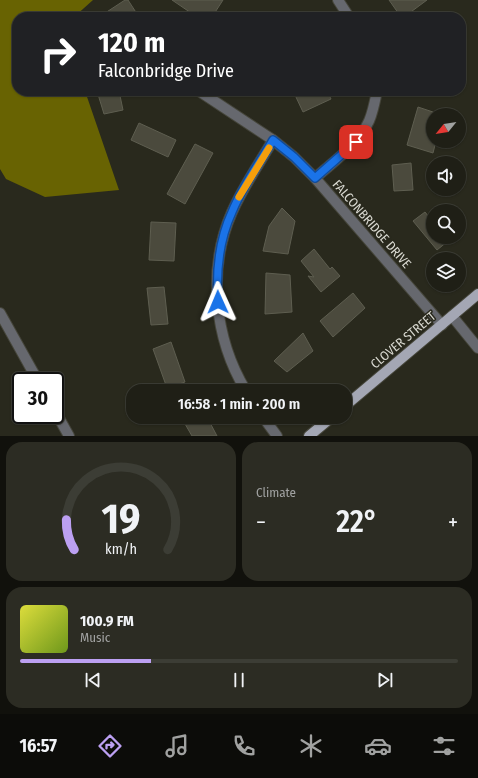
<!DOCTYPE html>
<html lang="en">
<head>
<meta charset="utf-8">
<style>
	:root { --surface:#1f1f16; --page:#2c2c23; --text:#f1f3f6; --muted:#a1a2a1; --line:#3c3d35; --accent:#bca0f2 }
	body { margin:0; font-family:"Fira Sans Condensed",sans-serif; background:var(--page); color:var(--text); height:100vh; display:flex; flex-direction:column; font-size:15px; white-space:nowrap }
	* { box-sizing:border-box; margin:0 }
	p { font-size:13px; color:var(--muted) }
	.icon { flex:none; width:22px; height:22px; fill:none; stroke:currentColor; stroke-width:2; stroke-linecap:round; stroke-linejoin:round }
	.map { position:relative; height:436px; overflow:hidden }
	.side { display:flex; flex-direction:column; gap:6px; padding:6px; background:#11110c; flex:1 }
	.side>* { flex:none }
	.hud { position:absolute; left:12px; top:12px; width:454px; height:84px; border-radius:16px; box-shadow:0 1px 3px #0004,0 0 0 1px var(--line); background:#202124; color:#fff; overflow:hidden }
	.needle { width:26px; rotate:240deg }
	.tools { position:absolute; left:426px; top:108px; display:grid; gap:8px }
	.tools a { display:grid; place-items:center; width:40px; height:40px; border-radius:50%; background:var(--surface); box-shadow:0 1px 3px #0004,0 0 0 1px var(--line); font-size:20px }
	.speed { position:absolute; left:12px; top:372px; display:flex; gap:8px; font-size:20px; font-weight:700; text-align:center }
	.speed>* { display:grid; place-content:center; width:52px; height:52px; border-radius:50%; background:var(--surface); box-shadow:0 1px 3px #0004,0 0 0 1px var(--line); line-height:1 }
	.speed .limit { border:2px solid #111; border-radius:6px; background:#fff; color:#111 }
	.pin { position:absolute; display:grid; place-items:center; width:34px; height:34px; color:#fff; margin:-17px; border-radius:8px; box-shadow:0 2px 6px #0006 }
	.me { position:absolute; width:44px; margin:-22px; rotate:359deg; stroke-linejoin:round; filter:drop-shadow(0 0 3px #0008) }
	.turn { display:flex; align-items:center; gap:14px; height:84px; padding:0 20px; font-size:18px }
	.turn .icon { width:52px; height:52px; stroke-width:2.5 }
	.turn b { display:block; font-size:28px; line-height:34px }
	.big { font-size:30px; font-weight:600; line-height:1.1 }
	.side .widget { flex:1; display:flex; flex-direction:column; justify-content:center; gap:6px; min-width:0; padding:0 14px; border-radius:16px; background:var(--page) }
	.side .dial { align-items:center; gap:0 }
	.dial svg { height:104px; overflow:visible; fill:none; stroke:var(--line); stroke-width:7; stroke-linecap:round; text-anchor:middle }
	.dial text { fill:var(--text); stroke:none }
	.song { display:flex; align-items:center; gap:12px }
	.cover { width:48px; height:48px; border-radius:6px; background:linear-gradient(135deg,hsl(60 70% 55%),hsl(80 70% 35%)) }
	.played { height:4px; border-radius:2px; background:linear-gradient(90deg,var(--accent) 30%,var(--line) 30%) }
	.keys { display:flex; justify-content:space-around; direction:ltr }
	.heat { display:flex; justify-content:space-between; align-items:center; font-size:22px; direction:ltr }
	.side .tiles { flex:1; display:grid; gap:6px; grid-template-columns:1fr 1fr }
	.widget:last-child { grid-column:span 2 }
	.trip { position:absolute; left:126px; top:384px; width:226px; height:40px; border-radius:16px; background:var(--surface); box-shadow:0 1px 3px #0004,0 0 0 1px var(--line); font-weight:600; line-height:40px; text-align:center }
	.tab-bar { display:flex; height:64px; justify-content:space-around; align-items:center; background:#0c0c09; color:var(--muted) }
	.tab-bar .icon { width:28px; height:28px }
	.tab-bar .on { color:var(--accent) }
	.tab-bar b { font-size:18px; color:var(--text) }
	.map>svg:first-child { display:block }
	.forest { fill:#686302 }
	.building { fill:#4b4a3d; stroke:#5e5e50 }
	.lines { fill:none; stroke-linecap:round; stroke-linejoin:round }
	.minor-casing { stroke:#45453a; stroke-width:12 }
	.major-casing { stroke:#45453a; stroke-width:12 }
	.minor { stroke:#66686e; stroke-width:10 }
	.major { stroke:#a4a7b4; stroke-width:10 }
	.route-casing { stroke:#114b97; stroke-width:10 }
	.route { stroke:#1a73e8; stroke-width:7 }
	.slow { stroke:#f59e0b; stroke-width:7 }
	.labels { text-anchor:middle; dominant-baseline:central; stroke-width:3; stroke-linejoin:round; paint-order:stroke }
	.street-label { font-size:13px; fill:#d9d9d1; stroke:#29291d }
</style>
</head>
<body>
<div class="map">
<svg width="478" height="436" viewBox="0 0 478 436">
	<rect width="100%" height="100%" fill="#29291d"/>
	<path class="forest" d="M0 0H93L74 17H17V91H85L119 190 45 197 6 179 0 169Z"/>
	<g class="building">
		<path d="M125 0H128L139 17H99Z"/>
		<path d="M172 0H223L212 17H197Z"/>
		<path d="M389 0H427L404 17H401Z"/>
		<path d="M97 91H119L123 110 104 114Z"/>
		<path d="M304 91H327L331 99 303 112 295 95Z"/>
		<path d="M418 107 433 112V141H436L433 153 407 145Z"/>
		<path d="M139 123 176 140 168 157 131 140Z"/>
		<path d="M195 144 213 153 185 204 167 194Z"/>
		<path d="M411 163 413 190 394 191 392 165Z"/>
		<path d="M282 208 295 221 288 254 263 251 269 226Z"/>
		<path d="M425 212 433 222V237H453L437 250 413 221Z"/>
		<path d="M151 222 176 223 174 261 149 260Z"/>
		<path d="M314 249 330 269 332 267 340 276 321 292 308 276 314 277 301 261Z"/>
		<path d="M266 273 290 275 292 312 265 314Z"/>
		<path d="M164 287 168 324 151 325 147 288Z"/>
		<path d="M353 293 365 308 333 337 320 321Z"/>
		<path d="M303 333 313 351 287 372 274 361Z"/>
		<path d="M171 342 185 382 167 388 153 349Z"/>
		<path d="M181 417H207L217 436H192Z"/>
	</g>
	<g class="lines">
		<g class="minor-casing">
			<g id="minor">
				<path d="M338 0 349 17"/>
				<path d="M199 91 273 140 294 157 315 178 442 325"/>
				<path d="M315 178C334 161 358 145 369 121 373 112 375 101 377 91"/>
				<path d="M0 313 38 381"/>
				<path d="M452 316 478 348"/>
				<path d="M246 391C214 338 207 269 232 212 243 187 259 164 273 140"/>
				<path d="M55 411 69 436"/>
				<path d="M263 417 277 436"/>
			</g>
		</g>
		<g class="major-casing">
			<g id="major">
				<path d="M345 406 478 294"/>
				<path d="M309 436 332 417"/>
			</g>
		</g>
		<use href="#minor" class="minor"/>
		<use href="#major" class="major"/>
	</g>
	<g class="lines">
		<g class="route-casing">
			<path id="route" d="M218 302C216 272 219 240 232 212 242 187 259 164 273 140L294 157 315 178 356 142"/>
		</g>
		<use href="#route" class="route"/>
		<path class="slow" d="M239 197 269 148"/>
	</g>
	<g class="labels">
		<g class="street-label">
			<text transform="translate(372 224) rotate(49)">FALCONBRIDGE DRIVE</text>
			<text transform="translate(403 340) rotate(-40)">CLOVER STREET</text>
		</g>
	</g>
</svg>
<div class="tools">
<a><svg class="needle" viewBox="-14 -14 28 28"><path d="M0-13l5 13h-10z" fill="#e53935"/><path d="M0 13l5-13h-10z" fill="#a1a2a1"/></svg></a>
<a><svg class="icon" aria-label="sound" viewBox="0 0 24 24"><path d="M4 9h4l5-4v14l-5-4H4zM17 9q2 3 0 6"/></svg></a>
<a><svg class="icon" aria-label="search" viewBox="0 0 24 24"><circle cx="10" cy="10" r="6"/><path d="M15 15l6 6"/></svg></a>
<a><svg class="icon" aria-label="layers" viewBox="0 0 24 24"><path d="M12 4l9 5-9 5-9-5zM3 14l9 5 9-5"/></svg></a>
</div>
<div class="speed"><div class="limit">30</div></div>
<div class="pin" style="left:356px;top:142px;background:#d93025"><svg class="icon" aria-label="arrive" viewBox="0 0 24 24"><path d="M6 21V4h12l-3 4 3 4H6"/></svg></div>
<svg class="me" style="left:218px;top:302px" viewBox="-20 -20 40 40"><path d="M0-17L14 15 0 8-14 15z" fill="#1a73e8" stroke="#fff" stroke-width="4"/></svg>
<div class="trip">16:58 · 1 min · 200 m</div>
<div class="hud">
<div class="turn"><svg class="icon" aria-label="right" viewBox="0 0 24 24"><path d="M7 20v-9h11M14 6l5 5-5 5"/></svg><div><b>120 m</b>Falconbridge Drive</div></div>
</div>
</div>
<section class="side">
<div class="tiles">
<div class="widget dial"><svg viewBox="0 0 100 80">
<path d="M14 69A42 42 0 1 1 86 69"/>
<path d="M14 69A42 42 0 0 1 8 46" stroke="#bca0f2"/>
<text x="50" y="56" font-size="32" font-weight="700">19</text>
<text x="50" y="72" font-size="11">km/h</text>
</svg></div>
<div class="widget"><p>Climate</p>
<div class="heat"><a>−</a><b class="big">22°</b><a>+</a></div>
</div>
<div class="widget">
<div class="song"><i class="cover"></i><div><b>100.9 FM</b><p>Music</p></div></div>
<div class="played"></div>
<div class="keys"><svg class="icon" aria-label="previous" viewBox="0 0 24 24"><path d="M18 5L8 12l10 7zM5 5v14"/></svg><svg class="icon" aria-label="pause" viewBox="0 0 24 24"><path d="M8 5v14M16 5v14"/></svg><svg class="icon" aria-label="next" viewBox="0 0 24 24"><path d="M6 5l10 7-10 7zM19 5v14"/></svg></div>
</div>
</div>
</section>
<nav class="tab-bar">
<b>16:57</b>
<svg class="icon on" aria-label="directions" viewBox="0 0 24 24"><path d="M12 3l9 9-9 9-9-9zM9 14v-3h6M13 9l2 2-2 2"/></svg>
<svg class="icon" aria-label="music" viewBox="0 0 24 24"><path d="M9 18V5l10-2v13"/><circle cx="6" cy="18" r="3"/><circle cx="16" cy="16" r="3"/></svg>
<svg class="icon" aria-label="phone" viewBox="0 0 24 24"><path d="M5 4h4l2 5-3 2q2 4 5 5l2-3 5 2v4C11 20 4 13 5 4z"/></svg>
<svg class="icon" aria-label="climate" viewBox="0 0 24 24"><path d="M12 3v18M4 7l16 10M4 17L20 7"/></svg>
<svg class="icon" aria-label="car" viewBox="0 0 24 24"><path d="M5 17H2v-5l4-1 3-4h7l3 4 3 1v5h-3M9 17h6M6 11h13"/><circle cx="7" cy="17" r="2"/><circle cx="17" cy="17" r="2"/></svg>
<svg class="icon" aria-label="filters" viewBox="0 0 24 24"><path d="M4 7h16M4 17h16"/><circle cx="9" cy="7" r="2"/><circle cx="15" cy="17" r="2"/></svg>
</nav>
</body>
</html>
